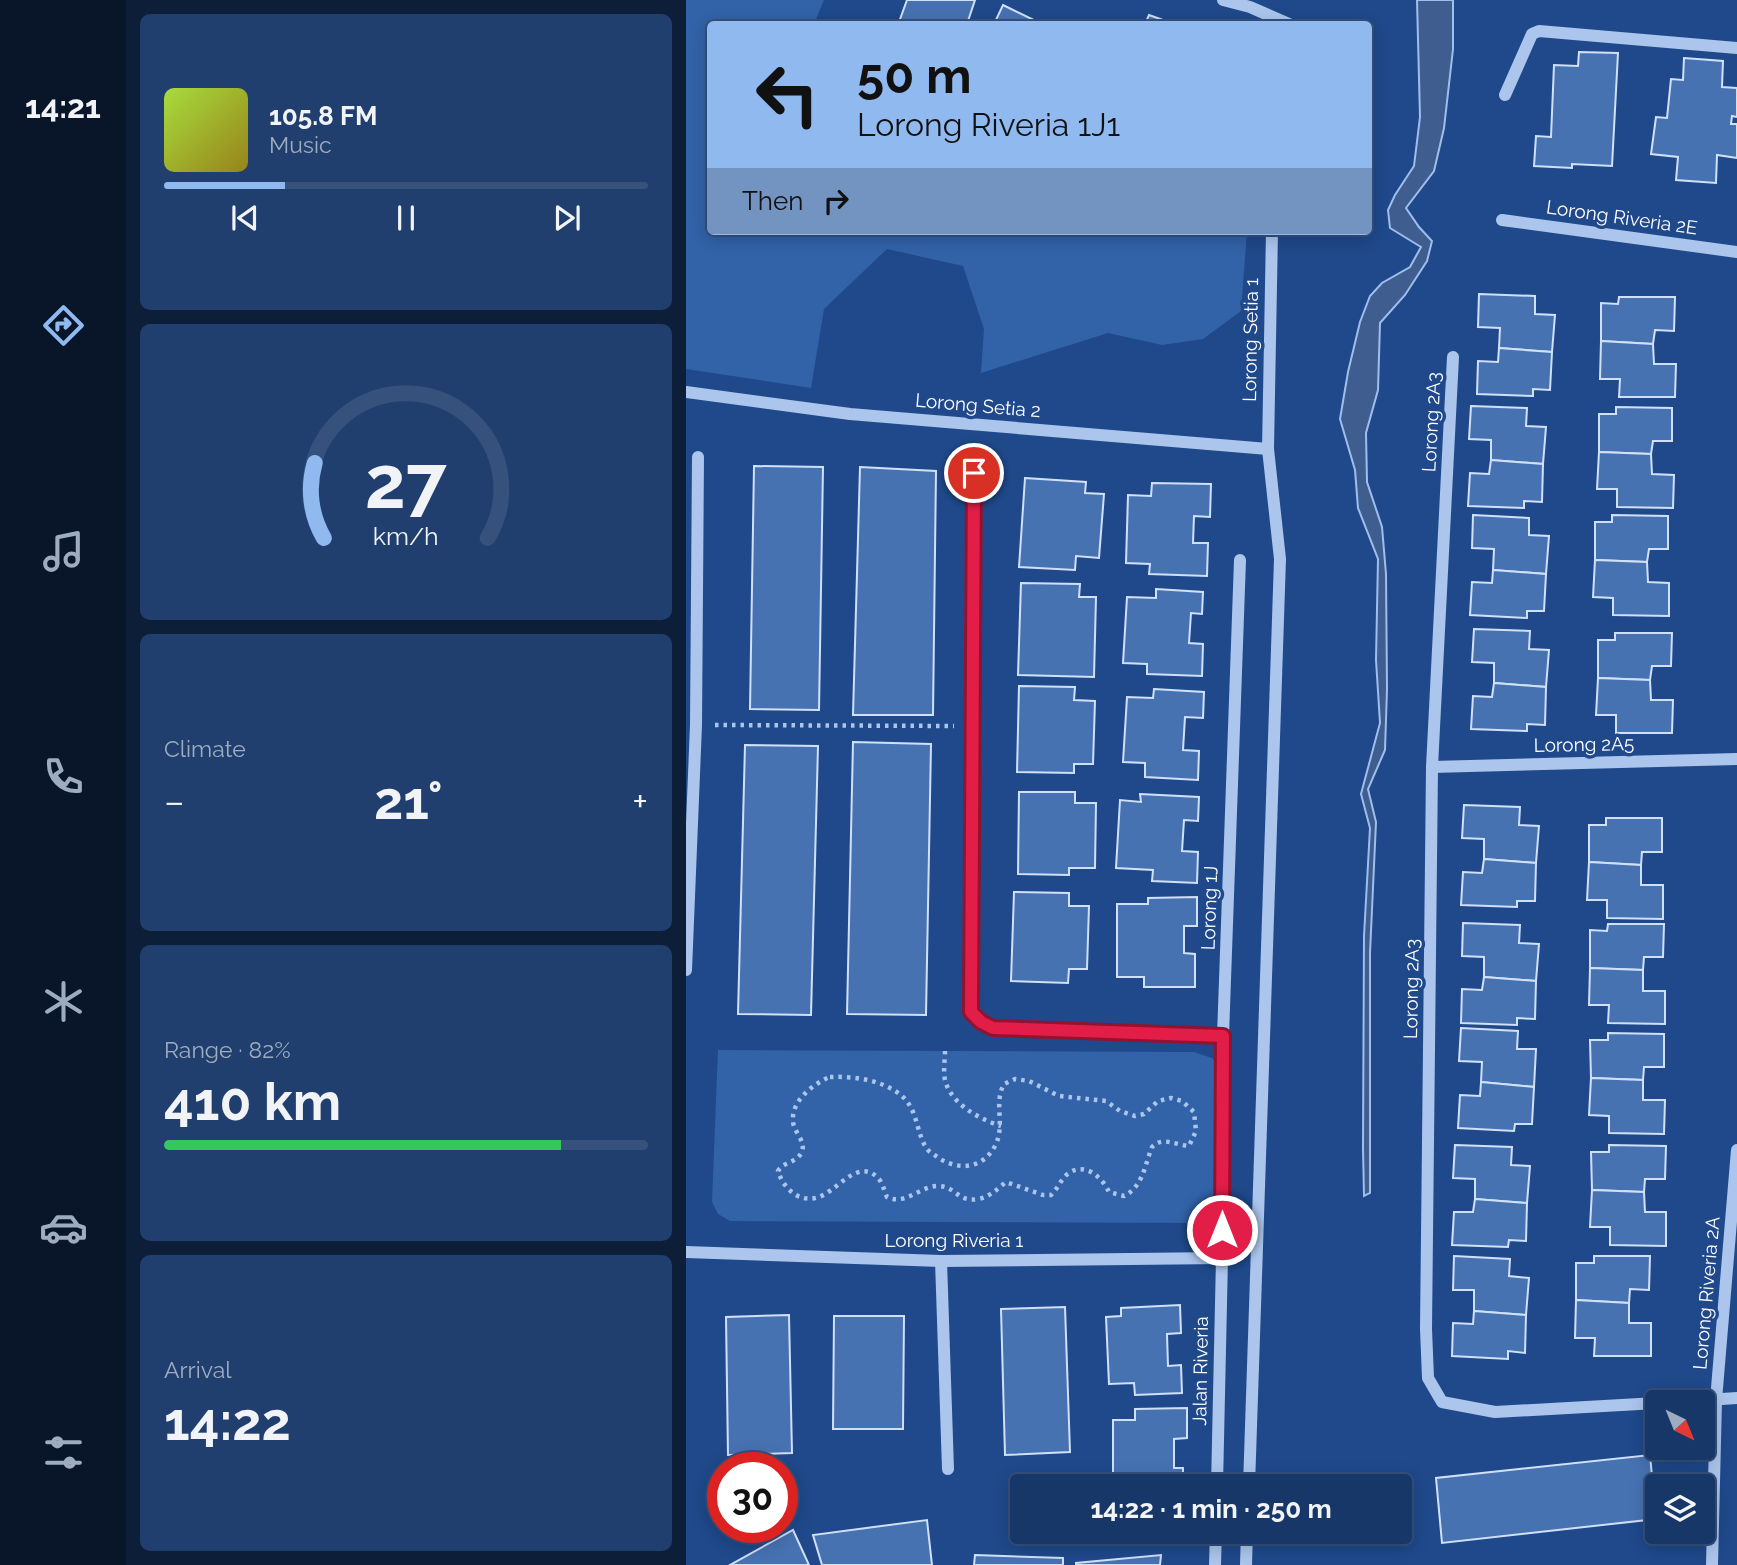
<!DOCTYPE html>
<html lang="en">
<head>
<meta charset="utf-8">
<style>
	:root { --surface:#173768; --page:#203f6e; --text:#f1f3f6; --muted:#9eacc0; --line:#36517c; --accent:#90b9f0 }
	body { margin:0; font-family:Raleway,sans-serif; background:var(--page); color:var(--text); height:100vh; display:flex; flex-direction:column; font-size:26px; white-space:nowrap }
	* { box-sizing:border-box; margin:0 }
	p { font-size:23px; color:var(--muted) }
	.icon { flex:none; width:38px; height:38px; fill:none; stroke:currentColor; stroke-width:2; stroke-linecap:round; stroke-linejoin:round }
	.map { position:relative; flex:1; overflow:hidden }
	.side { display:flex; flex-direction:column; gap:14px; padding:14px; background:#0d1e39; width:560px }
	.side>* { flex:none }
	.banner { position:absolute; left:21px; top:21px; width:665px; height:214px; border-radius:7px; box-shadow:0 4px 18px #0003,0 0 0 2px var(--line); background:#90b9f0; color:#111; overflow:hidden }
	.needle { width:46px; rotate:137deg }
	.fabs { position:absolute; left:959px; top:1390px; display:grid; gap:14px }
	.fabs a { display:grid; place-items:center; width:70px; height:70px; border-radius:7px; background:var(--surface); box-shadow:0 4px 18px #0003,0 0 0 2px var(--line); font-size:35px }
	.speed { position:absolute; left:21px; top:1452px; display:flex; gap:14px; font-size:35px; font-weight:700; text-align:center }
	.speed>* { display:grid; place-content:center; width:91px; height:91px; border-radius:50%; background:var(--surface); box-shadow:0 4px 18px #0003,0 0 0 2px var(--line); line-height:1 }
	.speed .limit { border:10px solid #d22; background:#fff; color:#111 }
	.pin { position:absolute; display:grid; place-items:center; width:60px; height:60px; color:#fff; margin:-30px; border:4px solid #fff; border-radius:50%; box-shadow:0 2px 7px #0007 }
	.me { position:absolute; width:77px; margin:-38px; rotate:0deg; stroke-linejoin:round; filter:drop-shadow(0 0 5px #0008) }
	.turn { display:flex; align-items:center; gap:24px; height:147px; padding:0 35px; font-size:32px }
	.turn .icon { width:91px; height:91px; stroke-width:2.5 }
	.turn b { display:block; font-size:49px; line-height:60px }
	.then { display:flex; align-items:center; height:66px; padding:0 35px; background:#0003; gap:14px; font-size:26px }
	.big { font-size:52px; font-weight:700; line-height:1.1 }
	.side .card { flex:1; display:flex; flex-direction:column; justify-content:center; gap:10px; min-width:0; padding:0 24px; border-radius:10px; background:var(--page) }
	.side .dial { align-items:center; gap:0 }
	.dial svg { height:182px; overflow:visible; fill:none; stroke:var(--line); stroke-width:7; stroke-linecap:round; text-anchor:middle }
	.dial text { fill:var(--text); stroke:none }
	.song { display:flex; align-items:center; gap:21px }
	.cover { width:84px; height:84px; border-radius:10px; background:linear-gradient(135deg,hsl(80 70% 55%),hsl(50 70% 35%)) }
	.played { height:7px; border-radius:4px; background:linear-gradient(90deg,var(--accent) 25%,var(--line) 25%) }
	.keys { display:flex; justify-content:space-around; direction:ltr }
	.heat { display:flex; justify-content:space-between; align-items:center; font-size:38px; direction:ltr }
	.charge { height:10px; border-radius:5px; background:linear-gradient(90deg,#34c759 82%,var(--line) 0) }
	.trip { position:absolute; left:324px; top:1474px; width:402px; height:70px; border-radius:7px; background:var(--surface); box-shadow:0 4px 18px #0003,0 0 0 2px var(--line); font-weight:700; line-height:70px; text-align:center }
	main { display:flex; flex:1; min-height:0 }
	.tabs { display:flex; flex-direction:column; width:126px; justify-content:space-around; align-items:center; background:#09162a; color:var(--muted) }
	.tabs .icon { width:49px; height:49px }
	.tabs .selected { color:var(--accent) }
	.tabs b { font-size:32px; color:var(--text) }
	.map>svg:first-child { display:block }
	.green { fill:#3262a8 }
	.water { fill:#3f5d8e; stroke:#9ebfed; stroke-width:2 }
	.building { fill:#4772b2; stroke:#d0e0f8; stroke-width:2 }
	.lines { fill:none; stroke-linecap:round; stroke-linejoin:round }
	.path { stroke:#abc5ec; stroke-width:4.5; stroke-dasharray:3.5 5; stroke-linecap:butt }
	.minor { stroke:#abc5ec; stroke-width:12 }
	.route-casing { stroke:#92132f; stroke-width:18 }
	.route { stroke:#e11d48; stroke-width:12 }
	.labels { text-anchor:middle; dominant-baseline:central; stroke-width:7; stroke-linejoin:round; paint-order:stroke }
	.street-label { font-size:19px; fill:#fff; stroke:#1f498b }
</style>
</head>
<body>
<main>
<nav class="tabs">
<b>14:21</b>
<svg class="icon selected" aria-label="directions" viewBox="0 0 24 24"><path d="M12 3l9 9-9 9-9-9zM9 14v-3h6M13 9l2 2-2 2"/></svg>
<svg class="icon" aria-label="music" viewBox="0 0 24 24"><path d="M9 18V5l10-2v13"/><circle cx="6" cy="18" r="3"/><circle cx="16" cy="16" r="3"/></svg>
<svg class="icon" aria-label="phone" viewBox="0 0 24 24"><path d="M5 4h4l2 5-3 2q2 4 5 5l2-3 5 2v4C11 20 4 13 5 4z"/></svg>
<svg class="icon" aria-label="climate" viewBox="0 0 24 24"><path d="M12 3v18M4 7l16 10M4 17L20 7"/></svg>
<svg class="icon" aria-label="car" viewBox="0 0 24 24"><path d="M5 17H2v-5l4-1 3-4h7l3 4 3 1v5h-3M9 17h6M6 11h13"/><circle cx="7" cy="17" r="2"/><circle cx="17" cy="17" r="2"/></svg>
<svg class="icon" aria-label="filters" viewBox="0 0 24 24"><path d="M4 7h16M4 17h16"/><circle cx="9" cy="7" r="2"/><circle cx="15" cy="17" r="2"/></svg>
</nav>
<section class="side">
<div class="card">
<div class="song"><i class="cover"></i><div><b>105.8 FM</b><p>Music</p></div></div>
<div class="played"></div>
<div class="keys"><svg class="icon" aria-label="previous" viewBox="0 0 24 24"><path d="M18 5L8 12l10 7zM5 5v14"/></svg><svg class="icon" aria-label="pause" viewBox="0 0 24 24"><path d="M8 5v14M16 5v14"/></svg><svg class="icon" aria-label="next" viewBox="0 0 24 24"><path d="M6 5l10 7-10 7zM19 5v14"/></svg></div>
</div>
<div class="card dial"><svg viewBox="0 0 100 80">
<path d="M14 69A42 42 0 1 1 86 69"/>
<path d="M14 69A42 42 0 0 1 10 36" stroke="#90b9f0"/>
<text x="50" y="56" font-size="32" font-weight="700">27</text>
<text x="50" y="72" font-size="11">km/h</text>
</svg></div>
<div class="card"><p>Climate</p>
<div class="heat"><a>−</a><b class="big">21°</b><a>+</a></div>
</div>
<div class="card"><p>Range · 82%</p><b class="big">410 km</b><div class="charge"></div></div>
<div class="card"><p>Arrival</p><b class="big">14:22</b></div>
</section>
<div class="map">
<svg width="1051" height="1565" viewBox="0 0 1051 1565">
	<rect width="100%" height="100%" fill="#1f498b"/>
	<g class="green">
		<path d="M0 0H138L128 24H24V231H561L555 311 517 339 476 345 422 333 295 373 298 329 277 266 201 249 138 309 125 388 0 369Z"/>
		<path d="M32 1050 508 1052 526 1058 537 1070 531 1202 521 1214 507 1223 44 1221 32 1214 26 1202Z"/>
	</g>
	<path class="water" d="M731 0H767V49L758 128 748 171 720 208 733 227 746 241 741 261 719 295 694 323 692 390 680 433 681 482 696 527 700 574 701 689 699 750 682 789 690 822 684 953V1193L678 1196 677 1148 678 936 684 828 675 794 694 723 690 660 692 559 672 508 669 470 654 419 662 372 674 322 684 296 696 283 724 267 735 247 704 228 702 210 709 195 728 166 734 117Z"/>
	<g class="building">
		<path d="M221 0H289L281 24H220L213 22Z"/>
		<path d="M317 5 356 24H308Z"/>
		<path d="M463 15 488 24H459Z"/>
		<path d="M893 52 932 53 926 166 886 164V168L848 166 850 136 865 137 868 65 892 66Z"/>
		<path d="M998 58 1037 61 1036 87 1051 88V117L1046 116 1045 124H1051V158L1031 155 1030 183 990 180 992 157 965 154 970 117 981 118 985 79 997 80Z"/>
		<path d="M793 294 849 296V314L869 315 866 352 813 348 814 328 792 327Z"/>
		<path d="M933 297H989L988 331 969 330 967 344 915 341V303L932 304Z"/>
		<path d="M915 341 967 344 968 364H990L989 397H933L934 379H914Z"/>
		<path d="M813 348 866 352 864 390 847 389V396L791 394 792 361 812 362Z"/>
		<path d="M785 406 841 408 840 426 860 427 857 464 805 460V440L783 439Z"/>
		<path d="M930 407 986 408V441H967L965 454 913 452V414H930Z"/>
		<path d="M913 452 965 454 966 474 988 475 987 508 931 507V489H911Z"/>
		<path d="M805 460 857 464 856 502 838 501V508L782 506 784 473 803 474Z"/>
		<path d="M68 466 137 467 133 710 64 709Z"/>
		<path d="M174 467 250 471 247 715H167Z"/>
		<path d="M339 478 400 482 399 493 418 494 413 558 390 556 389 570 333 567Z"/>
		<path d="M466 483 525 484 524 517 508 516 507 543H522L521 576 463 574 464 564 440 563 442 495 465 496Z"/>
		<path d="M787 515 843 518V535L863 536 860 574 807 570 808 549 786 548Z"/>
		<path d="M926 515 982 516V549H963L961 562 909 560V522H926Z"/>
		<path d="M909 560 961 562 962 582 983 583V616L927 615V598L907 597Z"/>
		<path d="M807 570 860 574 858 611H841V618L784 615 786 582 806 583Z"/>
		<path d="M335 583 394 584 393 597H410L408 677 332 675Z"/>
		<path d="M470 589 517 592 516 614 505 613 503 643 517 644 516 676 461 674V664L437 663 441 597 470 598Z"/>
		<path d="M788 629 844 631 843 649 863 650 860 687 808 683V663L786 662Z"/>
		<path d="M929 633H986L985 666H966L964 680 912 678V640H929Z"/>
		<path d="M912 678 964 680 965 700H987L986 733H930V715H910Z"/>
		<path d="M808 683 860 687 859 725 841 724V731L785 729 787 696 806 697Z"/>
		<path d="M333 686 389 687 388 700 409 701 407 764H388V773L331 772Z"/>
		<path d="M468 689 518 692 517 718 499 717 497 750 513 751 512 780 459 777V763L437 762 441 697 467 698Z"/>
		<path d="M167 742 245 744 240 1015 161 1014Z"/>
		<path d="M59 745 132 746 125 1015 52 1014Z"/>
		<path d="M333 792H389V803H410L409 868H383V875L332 874Z"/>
		<path d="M454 794 513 797 512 821 498 820 496 851 512 852 511 883 466 881 467 870 430 868 434 800 455 802Z"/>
		<path d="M778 805 834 807 833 825 853 826 850 863 798 859V839L776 838Z"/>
		<path d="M920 818H976V852H956L955 865 903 862V825H920Z"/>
		<path d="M798 859 850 863 849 901H831V907L775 905 777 872 796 873Z"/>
		<path d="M903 862 955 865V885H977V919L921 918V900H901Z"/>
		<path d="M328 892 383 893V906H403L401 969H383L382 983 325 981Z"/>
		<path d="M511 897V926H498V953L509 954V987H458V977H431V904H462V898Z"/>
		<path d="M777 923 834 925 833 943 853 944 850 981 798 977V957L776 956Z"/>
		<path d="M922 924H978L977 957H958L957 970 904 968V930L921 931Z"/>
		<path d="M904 968 957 970V991H979V1024L922 1023 923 1005H903Z"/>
		<path d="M798 977 850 981 849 1019 831 1018V1025L775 1023 776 989 796 990Z"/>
		<path d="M775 1028 832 1031 831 1049H850L848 1087 795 1082 796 1062 773 1061Z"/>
		<path d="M922 1033 978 1034V1067H958L957 1080 905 1078 904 1040H922Z"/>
		<path d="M905 1078 957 1080V1100H979L978 1134 923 1133V1116L903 1115Z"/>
		<path d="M795 1082 848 1087 846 1124H829L828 1131 772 1128 774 1095 794 1096Z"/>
		<path d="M769 1145 826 1147 825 1165 844 1166 841 1203 789 1199V1179L767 1178Z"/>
		<path d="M923 1145 980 1146 979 1179H959L958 1192 906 1190 905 1152H923Z"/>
		<path d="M906 1190 958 1192 959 1212H980V1246L924 1245V1227H904Z"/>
		<path d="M789 1199 841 1203 840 1241 823 1240 822 1247 766 1245 768 1212H787Z"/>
		<path d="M768 1256 824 1259 823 1276 843 1278 840 1315 788 1311V1290H767Z"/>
		<path d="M908 1256H964L963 1290 944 1289 943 1303 890 1300V1263H908Z"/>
		<path d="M890 1300 943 1303V1323H965V1356H908L909 1338H889Z"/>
		<path d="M494 1305 495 1333 481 1334 482 1366 495 1365 496 1393 449 1395 448 1383 423 1384 420 1317 435 1316V1308Z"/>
		<path d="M379 1307 384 1452 319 1455 315 1309Z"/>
		<path d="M788 1311 840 1315 839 1353 822 1351V1359L766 1356 767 1323 787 1324Z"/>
		<path d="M103 1315 106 1453 42 1455 40 1317Z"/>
		<path d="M148 1316H218L217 1429H147Z"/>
		<path d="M501 1408V1438L488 1439V1468H497V1486H427V1420H449V1409Z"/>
		<path d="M964 1455 970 1519 756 1543 750 1478Z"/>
		<path d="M241 1520 246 1565H136L127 1535Z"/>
		<path d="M107 1530 123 1565H44Z"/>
		<path d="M289 1555 377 1558V1565H288Z"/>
		<path d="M475 1555 474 1565H390V1563Z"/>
	</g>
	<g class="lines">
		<g class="path">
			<path d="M29 725 268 726"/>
			<path d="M259 1051C259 1060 257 1071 259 1080 265 1104 293 1119 315 1126"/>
			<path d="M144 1077C168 1076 197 1080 216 1096 232 1110 230 1133 241 1149 244 1153 251 1156 254 1159 275 1171 297 1168 309 1146 320 1125 307 1104 318 1084L329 1079 343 1081 373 1096 420 1101 434 1111 449 1116 458 1114 472 1101 485 1098 496 1101 508 1112 510 1131 503 1146C489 1145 477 1136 466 1147 459 1164 457 1187 438 1196L423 1192C416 1177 399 1162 383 1173 375 1178 372 1189 365 1195H357L320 1182C311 1189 304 1197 292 1199 272 1203 270 1186 252 1186 234 1186 219 1206 201 1197 198 1190 196 1181 191 1177 173 1160 154 1186 139 1194 118 1207 98 1191 92 1171 98 1161 112 1163 116 1151 120 1141 107 1131 107 1121 105 1101 128 1083 144 1077Z"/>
		</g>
		<g class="minor">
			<path d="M537 0 564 7 603 24"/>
			<path d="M819 95 846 34 853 31 1051 48"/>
			<path d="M816 220 1051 252"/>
			<path d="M767 357 746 767 740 1329 742 1378 756 1402 809 1412 971 1403"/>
			<path d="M0 392 164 414 582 449"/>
			<path d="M288 473 285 1012 295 1022 308 1028 537 1036"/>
			<path d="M746 767 1051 759"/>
			<path d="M0 970 10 725 12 457"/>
			<path d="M0 1252 255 1261 536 1258"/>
			<path d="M255 1261 262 1469"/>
			<path d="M991 1402 1051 1398"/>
			<path d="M531 1486 536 1258 537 1036 554 560"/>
			<path d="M563 1486 594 559 582 449 586 231"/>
			<path d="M529 1565 530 1531"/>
			<path d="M560 1565 561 1531"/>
			<path d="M1026 1565 1030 1400 1051 1150"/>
		</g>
	</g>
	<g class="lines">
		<g class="route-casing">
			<path id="route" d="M288 473 285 1012 295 1022 307 1028 537 1036 536 1230"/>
		</g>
		<use href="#route" class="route"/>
	</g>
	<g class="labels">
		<g class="street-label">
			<text transform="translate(936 217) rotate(8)">Lorong Riveria 2E</text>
			<text transform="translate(564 340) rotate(-89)">Lorong Setia 1</text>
			<text transform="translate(292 405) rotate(5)">Lorong Setia 2</text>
			<text transform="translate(745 422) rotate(-87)">Lorong 2A3</text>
			<text transform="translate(898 744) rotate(-1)">Lorong 2A5</text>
			<text transform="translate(523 908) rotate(-88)">Lorong 1J</text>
			<text transform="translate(725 989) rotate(-89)">Lorong 2A3</text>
			<text x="268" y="1240">Lorong Riveria 1</text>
			<text transform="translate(1020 1293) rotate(-85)">Lorong Riveria 2A</text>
			<text transform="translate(514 1371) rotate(-89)">Jalan Riveria</text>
		</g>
	</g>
</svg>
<div class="fabs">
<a><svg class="needle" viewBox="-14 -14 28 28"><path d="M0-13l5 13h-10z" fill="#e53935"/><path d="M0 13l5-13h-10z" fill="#9eacc0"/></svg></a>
<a><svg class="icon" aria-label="layers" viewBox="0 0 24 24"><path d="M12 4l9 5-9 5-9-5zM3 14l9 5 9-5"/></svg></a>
</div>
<div class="speed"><div class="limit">30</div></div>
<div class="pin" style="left:288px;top:473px;background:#d93025"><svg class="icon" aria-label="arrive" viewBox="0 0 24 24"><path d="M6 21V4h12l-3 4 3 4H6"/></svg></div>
<svg class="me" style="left:536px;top:1230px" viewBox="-20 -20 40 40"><circle r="17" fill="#e11d48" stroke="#fff" stroke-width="3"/><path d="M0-11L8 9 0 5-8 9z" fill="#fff"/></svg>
<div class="trip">14:22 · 1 min · 250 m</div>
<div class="banner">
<div class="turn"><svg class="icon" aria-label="left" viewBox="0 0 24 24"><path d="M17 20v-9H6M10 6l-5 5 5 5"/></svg><div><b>50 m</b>Lorong Riveria 1J1</div></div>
<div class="then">Then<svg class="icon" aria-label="right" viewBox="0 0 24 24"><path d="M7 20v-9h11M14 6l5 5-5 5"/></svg></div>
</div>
</div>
</main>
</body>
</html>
